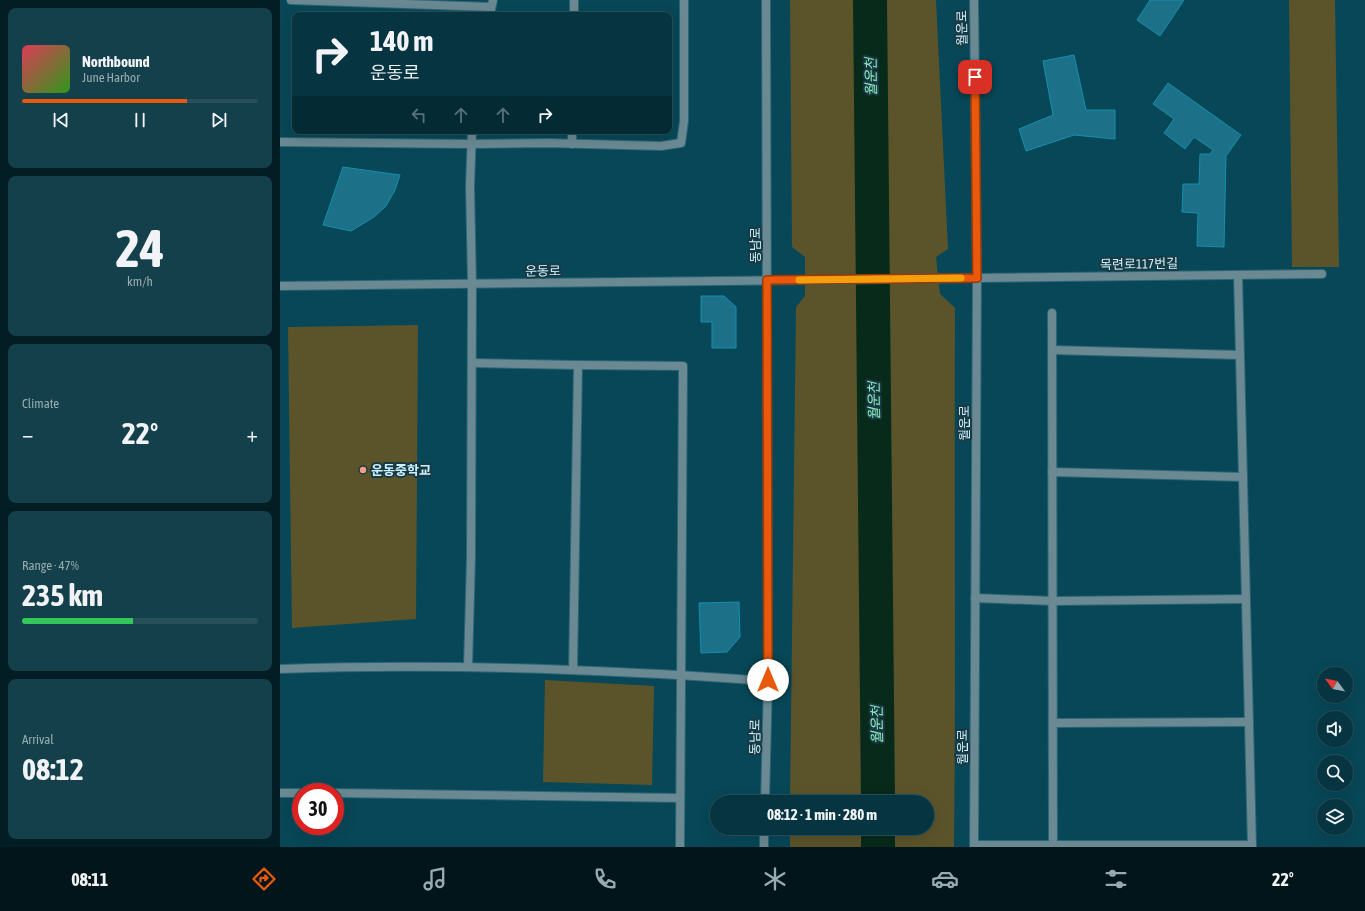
<!DOCTYPE html>
<html lang="en">
<head>
<meta charset="utf-8">
<style>
	:root { --surface:#063541; --page:#14404c; --text:#f1f3f6; --muted:#98abb1; --line:#27505a; --accent:#ea580c }
	body { margin:0; font-family:"Asap Condensed","Noto Sans KR",sans-serif; background:var(--page); color:var(--text); height:100vh; display:flex; flex-direction:column; font-size:15px; white-space:nowrap }
	* { box-sizing:border-box; margin:0 }
	p { font-size:13px; color:var(--muted) }
	.icon { flex:none; width:22px; height:22px; fill:none; stroke:currentColor; stroke-width:2; stroke-linecap:round; stroke-linejoin:round }
	.map { position:relative; flex:1; overflow:hidden }
	.sheet { display:flex; flex-direction:column; gap:8px; padding:8px; background:#031d24; width:280px }
	.sheet>* { flex:none }
	.guide { position:absolute; left:12px; top:12px; width:380px; height:122px; border-radius:8px; box-shadow:0 4px 16px #0002,0 0 0 1px var(--line); background:#063541; color:var(--text); overflow:hidden }
	.needle { width:26px; rotate:302deg }
	.fabs { position:absolute; left:1037px; top:667px; display:grid; gap:8px }
	.fabs a { display:grid; place-items:center; width:36px; height:36px; border-radius:50%; background:var(--surface); box-shadow:0 4px 16px #0002,0 0 0 1px var(--line); font-size:20px }
	.speed { position:absolute; left:12px; top:783px; display:flex; gap:8px; font-size:20px; font-weight:700; text-align:center }
	.speed>* { display:grid; place-content:center; width:52px; height:52px; border-radius:50%; background:var(--surface); box-shadow:0 4px 16px #0002,0 0 0 1px var(--line); line-height:1 }
	.speed .limit { border:6px solid #d22; background:#fff; color:#111 }
	.pin { position:absolute; display:grid; place-items:center; width:34px; height:34px; color:#fff; margin:-17px; border-radius:8px; box-shadow:0 2px 6px #0006 }
	.me { position:absolute; width:44px; margin:-22px; rotate:0deg; stroke-linejoin:round; filter:drop-shadow(0 0 3px #0008) }
	.turn { display:flex; align-items:center; gap:14px; height:84px; padding:0 12px; font-size:18px }
	.turn .icon { width:52px; height:52px; stroke-width:2.5 }
	.turn b { display:block; font-size:28px; line-height:34px }
	.lanes { display:flex; align-items:center; height:38px; padding:0 12px; background:#0003; justify-content:center; gap:20px; direction:ltr }
	.lanes .off { opacity:.35 }
	.big { font-size:30px; font-weight:700; line-height:1.1 }
	.sheet .widget { flex:1; display:flex; flex-direction:column; justify-content:center; gap:6px; min-width:0; padding:0 14px; border-radius:8px; background:var(--page) }
	.sheet .dial { align-items:center; gap:0 }
	.dial b { font-size:52px; line-height:1 }
	.song { display:flex; align-items:center; gap:12px }
	.cover { width:48px; height:48px; border-radius:6px; background:linear-gradient(135deg,hsl(350 70% 55%),hsl(110 70% 35%)) }
	.played { height:4px; border-radius:2px; background:linear-gradient(90deg,var(--accent) 70%,var(--line) 70%) }
	.keys { display:flex; justify-content:space-around; direction:ltr }
	.heat { display:flex; justify-content:space-between; align-items:center; font-size:22px; direction:ltr }
	.charge { height:6px; border-radius:3px; background:linear-gradient(90deg,#34c759 47%,var(--line) 0) }
	.trip { position:absolute; left:430px; top:795px; width:224px; height:40px; border-radius:20px; background:var(--surface); box-shadow:0 4px 16px #0002,0 0 0 1px var(--line); font-weight:700; line-height:40px; text-align:center }
	.menu { display:flex; height:64px; justify-content:space-around; align-items:center; background:#02151a; color:var(--muted) }
	.menu .icon { width:28px; height:28px }
	.menu .selected { color:var(--accent) }
	.menu b { font-size:18px; color:var(--text) }
	main { display:flex; flex:1; min-height:0 }
	.map>svg:first-child { display:block }
	.green { fill:#5b542b }
	.lines { fill:none; stroke-linecap:round; stroke-linejoin:round }
	.river { stroke:#072a1b; stroke-width:34 }
	.building { fill:#1c7188; stroke:#158fad }
	.street-casing { stroke:#2b6675; stroke-width:10 }
	.street { stroke:#6a8993; stroke-width:8 }
	.route-casing { stroke:#983908; stroke-width:10 }
	.route { stroke:#ea580c; stroke-width:7 }
	.slow { stroke:#f59e0b; stroke-width:7 }
	.poi-dot { fill:#f3a082; stroke:#193a44; stroke-width:1.5 }
	.labels { text-anchor:middle; dominant-baseline:central; stroke-width:4; stroke-linejoin:round; paint-order:stroke }
	.street-label { font-size:13px; fill:#ccf2fe; stroke:#193a44 }
	.poi-label { font-size:13px; font-weight:bold; fill:#ccf2fe; stroke:#193a44; text-anchor:start }
	.water-label { font-size:14px; font-style:italic; fill:#8feebd; stroke:#193a44 }
</style>
</head>
<body>
<main>
<section class="sheet">
<div class="widget">
<div class="song"><i class="cover"></i><div><b>Northbound</b><p>June Harbor</p></div></div>
<div class="played"></div>
<div class="keys"><svg class="icon" aria-label="previous" viewBox="0 0 24 24"><path d="M18 5L8 12l10 7zM5 5v14"/></svg><svg class="icon" aria-label="pause" viewBox="0 0 24 24"><path d="M8 5v14M16 5v14"/></svg><svg class="icon" aria-label="next" viewBox="0 0 24 24"><path d="M6 5l10 7-10 7zM19 5v14"/></svg></div>
</div>
<div class="widget dial"><b>24</b><p>km/h</p></div>
<div class="widget"><p>Climate</p>
<div class="heat"><a>−</a><b class="big">22°</b><a>+</a></div>
</div>
<div class="widget"><p>Range · 47%</p><b class="big">235 km</b><div class="charge"></div></div>
<div class="widget"><p>Arrival</p><b class="big">08:12</b></div>
</section>
<div class="map">
<svg width="1085" height="847" viewBox="0 0 1085 847">
	<rect width="100%" height="100%" fill="#084757"/>
	<g class="green">
		<path d="M510 0H656L668 249 656 257 660 294 675 308C674 488 676 667 674 847H510V828H647V802H510L516 307 525 296V257L512 247Z"/>
		<path d="M1009 0H1055L1059 267H1012Z"/>
		<path d="M138 325 136 619 12 628 8 327Z"/>
		<path d="M265 680 374 686 372 785 263 782Z"/>
	</g>
	<g class="lines">
		<g class="river">
			<path d="M590 0 598 802"/>
			<path d="M598 828V847"/>
		</g>
	</g>
	<g class="building">
		<path d="M870 0H904L880 36 857 20Z"/>
		<path d="M794 55 806 110H835V139L794 135 746 151 739 129 773 115 763 61Z"/>
		<path d="M888 83 961 135 946 156 944 247 917 246 918 213 902 212 903 184H919L920 154H930L933 150 914 137 905 149 884 133 894 119 873 104Z"/>
		<path d="M63 167 120 175 115 190 106 206 94 217 71 231 43 225Z"/>
		<path d="M421 296H444L456 307V348H432V322H421Z"/>
		<path d="M459 602 460 637 447 652 421 653 419 603Z"/>
	</g>
	<g class="lines">
		<g class="street-casing">
			<g id="street">
				<path d="M11 0 211 7"/>
				<path d="M210 15 213 0"/>
				<path d="M294 15V0"/>
				<path d="M0 142 191 144 268 143 381 146 401 143 404 121V0"/>
				<path d="M292 144V131"/>
				<path d="M958 275 972 847"/>
				<path d="M0 286 1042 274"/>
				<path d="M772 313 773 847"/>
				<path d="M772 350 960 355"/>
				<path d="M192 363 298 365 403 366 400 847"/>
				<path d="M772 472 963 477"/>
				<path d="M695 598 773 601 966 599"/>
				<path d="M188 667 191 557 192 284 190 186 192 131"/>
				<path d="M0 669C163 663 326 669 488 681"/>
				<path d="M293 670 298 365"/>
				<path d="M773 723 969 722"/>
				<path d="M0 793H21"/>
				<path d="M55 793 400 798"/>
				<path d="M485 802 488 681 486 0"/>
				<path d="M694 845H972"/>
				<path d="M484 847V828"/>
				<path d="M694 847 697 278 694 0"/>
			</g>
		</g>
		<use href="#street" class="street"/>
	</g>
	<g class="lines">
		<g class="route-casing">
			<path id="route" d="M488 680 487 280 697 278 695 77"/>
		</g>
		<use href="#route" class="route"/>
		<path class="slow" d="M519 280 681 278"/>
	</g>
	<circle class="poi-dot" cx="83" cy="470" r="4"/>
	<g class="labels">
		<g class="street-label">
			<text transform="translate(682 28) rotate(-91)">월운로</text>
			<text transform="translate(475 245) rotate(-90)">동남로</text>
			<text transform="translate(859 264) rotate(-1)">목련로117번길</text>
			<text transform="translate(263 271) rotate(-1)">운동로</text>
			<text transform="translate(684 423) rotate(-90)">월운로</text>
			<text transform="translate(475 737) rotate(-89)">동남로</text>
			<text transform="translate(682 747) rotate(-90)">월운로</text>
		</g>
		<g class="poi-label">
			<text x="91" y="470">운동중학교</text>
		</g>
		<g class="water-label">
			<text transform="translate(591 77) rotate(-91)">월운천</text>
			<text transform="translate(594 401) rotate(-91)">월운천</text>
			<text transform="translate(597 725) rotate(-91)">월운천</text>
		</g>
	</g>
</svg>
<div class="fabs">
<a><svg class="needle" viewBox="-14 -14 28 28"><path d="M0-13l5 13h-10z" fill="#e53935"/><path d="M0 13l5-13h-10z" fill="#98abb1"/></svg></a>
<a><svg class="icon" aria-label="sound" viewBox="0 0 24 24"><path d="M4 9h4l5-4v14l-5-4H4zM17 9q2 3 0 6"/></svg></a>
<a><svg class="icon" aria-label="search" viewBox="0 0 24 24"><circle cx="10" cy="10" r="6"/><path d="M15 15l6 6"/></svg></a>
<a><svg class="icon" aria-label="layers" viewBox="0 0 24 24"><path d="M12 4l9 5-9 5-9-5zM3 14l9 5 9-5"/></svg></a>
</div>
<div class="speed"><div class="limit">30</div></div>
<div class="pin" style="left:695px;top:77px;background:#d93025"><svg class="icon" aria-label="arrive" viewBox="0 0 24 24"><path d="M6 21V4h12l-3 4 3 4H6"/></svg></div>
<svg class="me" style="left:488px;top:680px" viewBox="-20 -20 40 40"><circle r="19" fill="#fff"/><path d="M0-13L10 11 0 6-10 11z" fill="#ea580c"/></svg>
<div class="trip">08:12 · 1 min · 280 m</div>
<div class="guide">
<div class="turn"><svg class="icon" aria-label="right" viewBox="0 0 24 24"><path d="M7 20v-9h11M14 6l5 5-5 5"/></svg><div><b>140 m</b>운동로</div></div>
<div class="lanes"><svg class="icon off" aria-label="left" viewBox="0 0 24 24"><path d="M17 20v-9H6M10 6l-5 5 5 5"/></svg><svg class="icon off" aria-label="ahead" viewBox="0 0 24 24"><path d="M12 20V5M6 11l6-6 6 6"/></svg><svg class="icon off" aria-label="ahead" viewBox="0 0 24 24"><path d="M12 20V5M6 11l6-6 6 6"/></svg><svg class="icon" aria-label="right" viewBox="0 0 24 24"><path d="M7 20v-9h11M14 6l5 5-5 5"/></svg></div>
</div>
</div>
</main>
<nav class="menu">
<b>08:11</b>
<svg class="icon selected" aria-label="directions" viewBox="0 0 24 24"><path d="M12 3l9 9-9 9-9-9zM9 14v-3h6M13 9l2 2-2 2"/></svg>
<svg class="icon" aria-label="music" viewBox="0 0 24 24"><path d="M9 18V5l10-2v13"/><circle cx="6" cy="18" r="3"/><circle cx="16" cy="16" r="3"/></svg>
<svg class="icon" aria-label="phone" viewBox="0 0 24 24"><path d="M5 4h4l2 5-3 2q2 4 5 5l2-3 5 2v4C11 20 4 13 5 4z"/></svg>
<svg class="icon" aria-label="climate" viewBox="0 0 24 24"><path d="M12 3v18M4 7l16 10M4 17L20 7"/></svg>
<svg class="icon" aria-label="car" viewBox="0 0 24 24"><path d="M5 17H2v-5l4-1 3-4h7l3 4 3 1v5h-3M9 17h6M6 11h13"/><circle cx="7" cy="17" r="2"/><circle cx="17" cy="17" r="2"/></svg>
<svg class="icon" aria-label="filters" viewBox="0 0 24 24"><path d="M4 7h16M4 17h16"/><circle cx="9" cy="7" r="2"/><circle cx="15" cy="17" r="2"/></svg>
<b>22°</b>
</nav>
</body>
</html>
